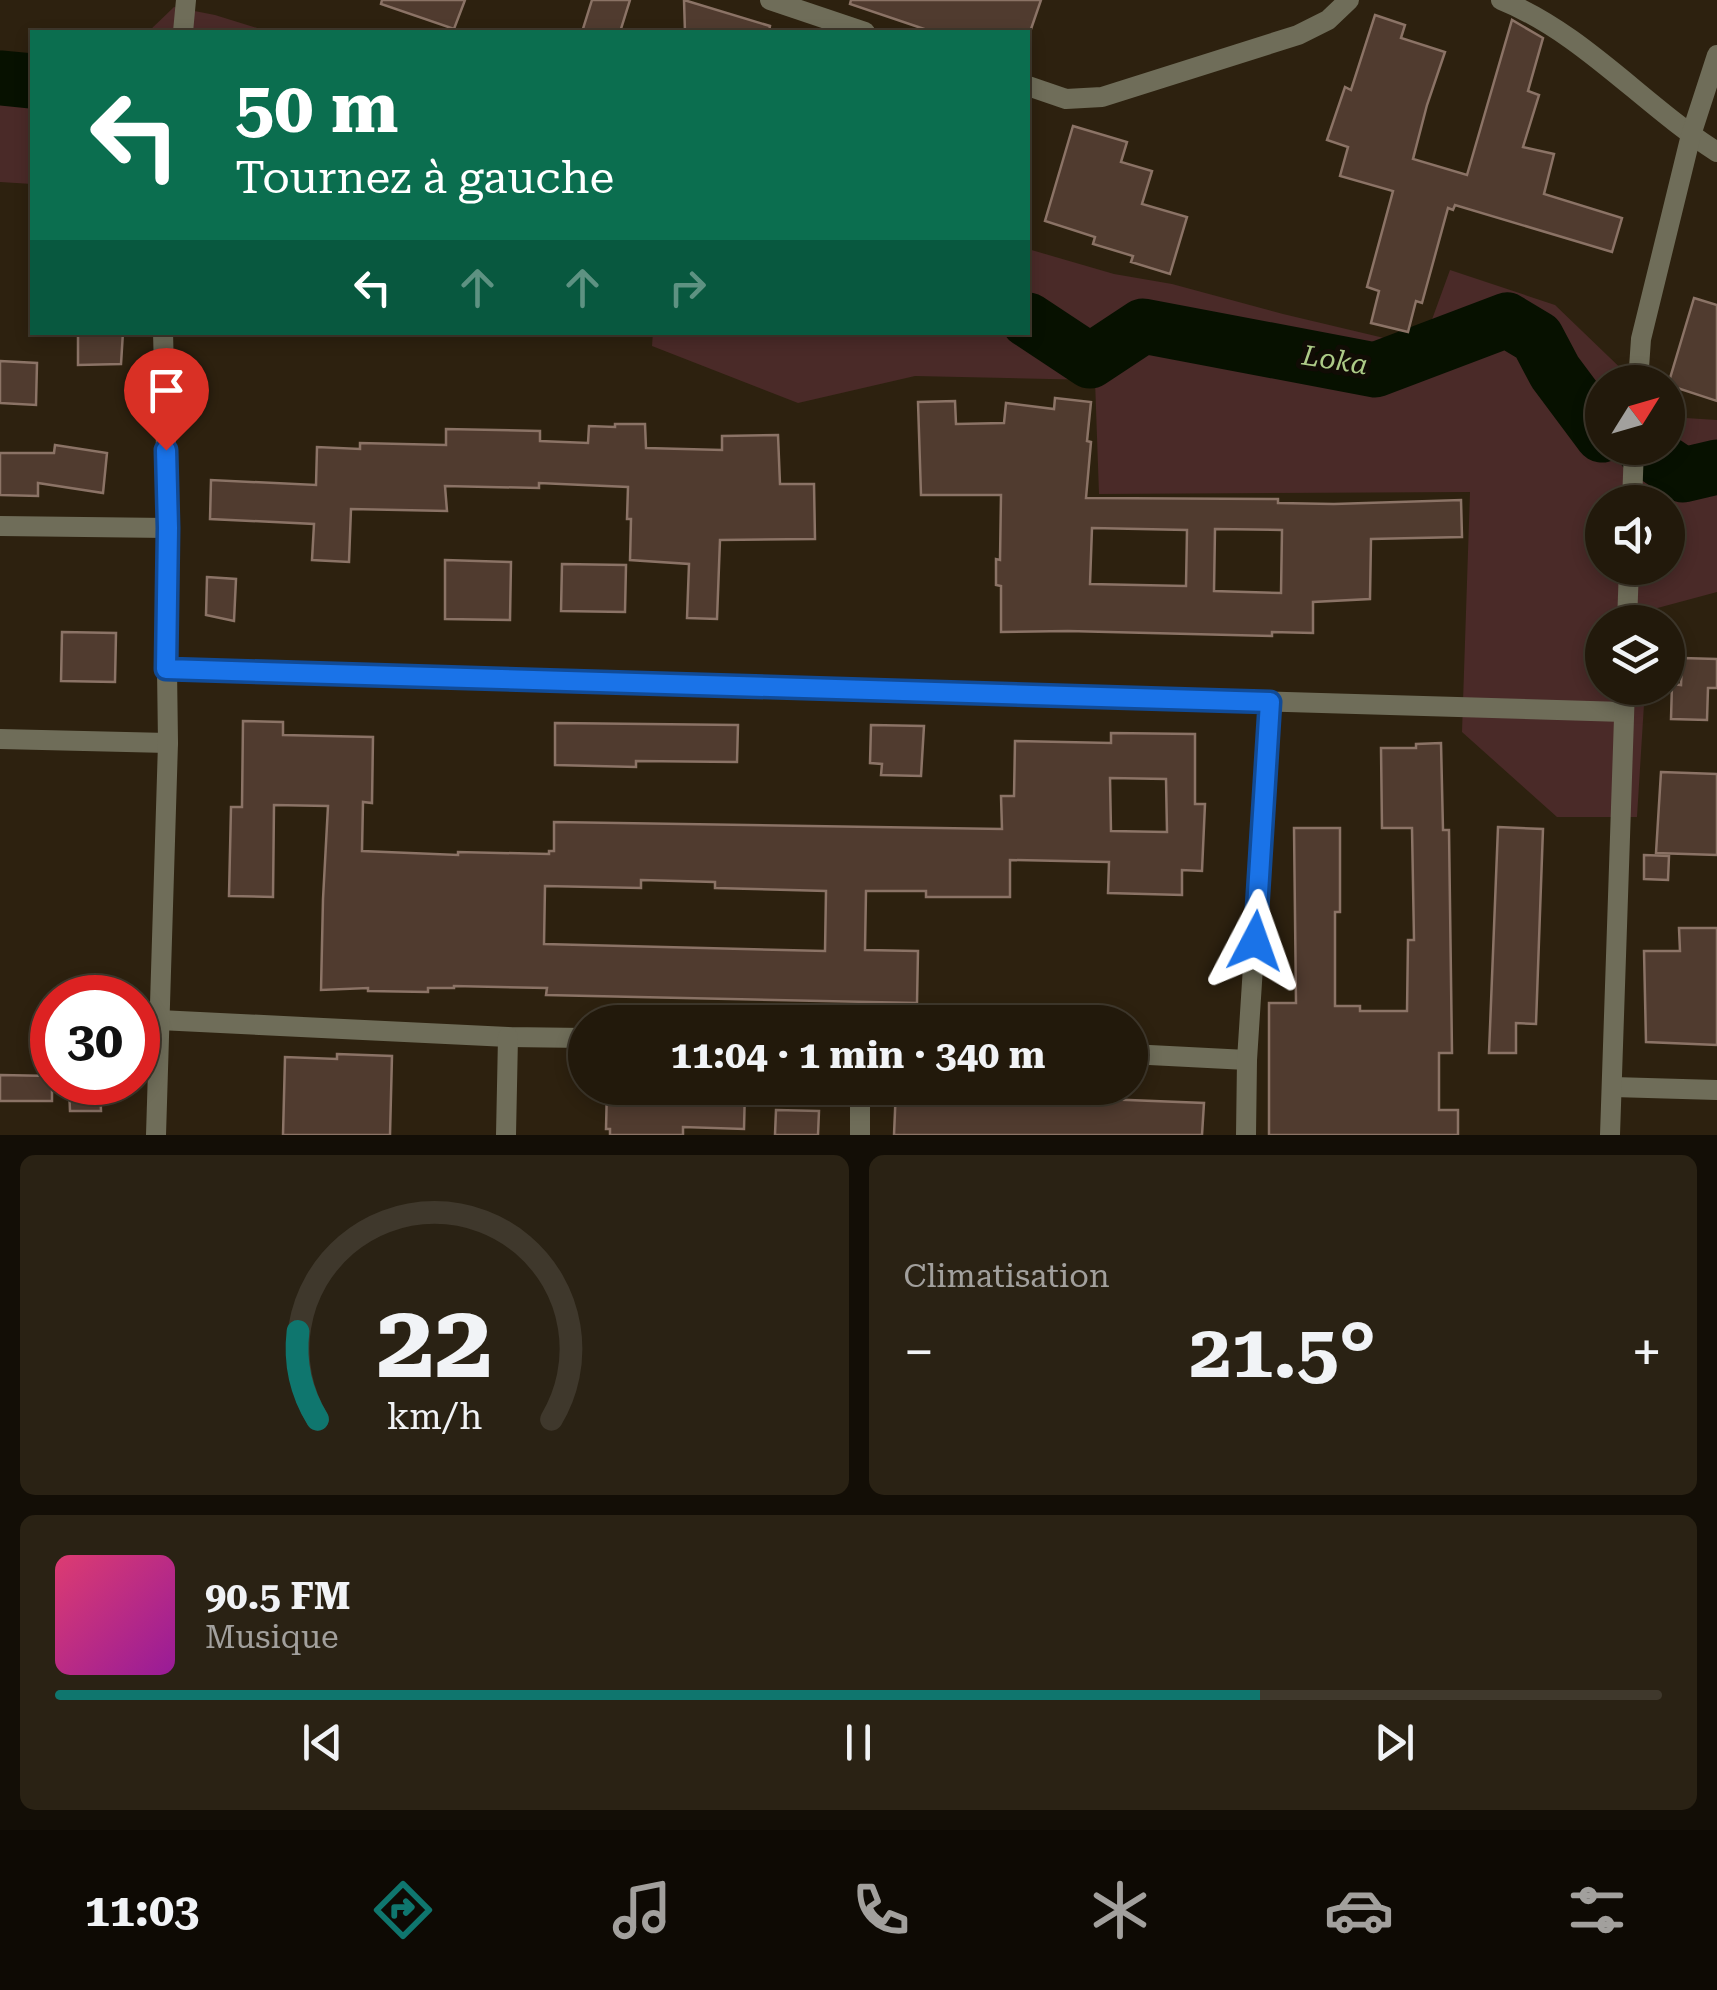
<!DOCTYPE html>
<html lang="fr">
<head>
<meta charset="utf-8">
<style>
	:root { --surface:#22190b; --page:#2a2214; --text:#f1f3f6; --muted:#a2a09d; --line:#3f382c; --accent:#0f766e }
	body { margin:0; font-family:"Roboto Serif",serif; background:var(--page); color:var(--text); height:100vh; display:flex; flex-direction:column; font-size:38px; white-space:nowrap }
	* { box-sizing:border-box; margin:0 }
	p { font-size:32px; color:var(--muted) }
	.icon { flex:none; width:55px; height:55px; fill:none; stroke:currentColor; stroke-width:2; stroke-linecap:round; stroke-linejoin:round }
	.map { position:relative; height:1135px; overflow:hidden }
	.details { display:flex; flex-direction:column; gap:20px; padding:20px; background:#130e06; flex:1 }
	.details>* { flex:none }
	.hud { position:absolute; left:30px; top:30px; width:1000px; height:305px; border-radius:0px; box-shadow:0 5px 15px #0003,0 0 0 2px var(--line); background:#0b6e4f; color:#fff; overflow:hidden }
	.needle { width:65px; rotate:53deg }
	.fabs { position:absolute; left:1585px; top:365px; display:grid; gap:20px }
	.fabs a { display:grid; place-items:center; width:100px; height:100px; border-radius:50%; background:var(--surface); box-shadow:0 5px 15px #0003,0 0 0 2px var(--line); font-size:50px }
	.speed { position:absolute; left:30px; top:975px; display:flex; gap:20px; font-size:50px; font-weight:700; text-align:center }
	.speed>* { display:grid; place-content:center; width:130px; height:130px; border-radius:50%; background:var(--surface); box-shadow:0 5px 15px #0003,0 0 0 2px var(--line); line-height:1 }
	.speed .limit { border:15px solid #d22; background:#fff; color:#111 }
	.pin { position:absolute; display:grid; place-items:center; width:85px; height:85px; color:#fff; margin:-102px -42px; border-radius:50% 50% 50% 0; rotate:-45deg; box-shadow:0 0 10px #0007 }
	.pin .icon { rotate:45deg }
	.me { position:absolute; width:110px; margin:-55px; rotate:4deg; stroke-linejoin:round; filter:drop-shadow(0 0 8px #0008) }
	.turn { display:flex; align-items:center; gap:35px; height:210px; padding:0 40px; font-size:45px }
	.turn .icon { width:130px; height:130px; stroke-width:2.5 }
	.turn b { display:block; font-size:70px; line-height:85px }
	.lanes { display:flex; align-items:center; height:95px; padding:0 40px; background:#0003; justify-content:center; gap:50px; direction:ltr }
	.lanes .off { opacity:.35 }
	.big { font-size:75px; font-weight:700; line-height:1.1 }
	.details .card { flex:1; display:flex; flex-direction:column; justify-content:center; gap:15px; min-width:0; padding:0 35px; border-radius:15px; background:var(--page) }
	.details .dial { align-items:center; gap:0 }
	.dial svg { height:260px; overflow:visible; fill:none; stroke:var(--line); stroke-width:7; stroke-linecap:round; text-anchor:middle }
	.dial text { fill:var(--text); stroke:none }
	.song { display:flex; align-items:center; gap:30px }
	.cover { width:120px; height:120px; border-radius:15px; background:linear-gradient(135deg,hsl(340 70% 55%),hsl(300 70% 35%)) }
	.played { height:10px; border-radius:5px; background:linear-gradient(90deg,var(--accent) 75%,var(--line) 75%) }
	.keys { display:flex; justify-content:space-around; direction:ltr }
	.heat { display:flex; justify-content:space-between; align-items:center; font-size:55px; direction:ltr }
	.details .tiles { flex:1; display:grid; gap:20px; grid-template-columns:1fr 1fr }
	.card:last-child { grid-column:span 2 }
	.trip { position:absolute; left:568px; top:1005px; width:580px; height:100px; border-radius:50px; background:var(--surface); box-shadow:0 5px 15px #0003,0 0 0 2px var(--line); font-weight:700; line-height:100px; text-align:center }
	.tabs { display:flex; height:160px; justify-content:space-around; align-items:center; background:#0e0a04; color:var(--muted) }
	.tabs .icon { width:70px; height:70px }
	.tabs .active { color:var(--accent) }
	.tabs b { font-size:45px; color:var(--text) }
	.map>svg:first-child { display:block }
	.green { fill:#4a2a28; fill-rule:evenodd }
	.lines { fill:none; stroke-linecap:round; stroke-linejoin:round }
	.river { stroke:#071100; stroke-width:55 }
	.building { fill:#503b2f; stroke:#8b7366; stroke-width:2.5; fill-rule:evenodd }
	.minor { stroke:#6f6d59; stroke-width:20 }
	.route-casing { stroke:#114b97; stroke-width:25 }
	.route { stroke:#1a73e8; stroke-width:18 }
	.labels { text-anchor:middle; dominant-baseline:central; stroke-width:10; stroke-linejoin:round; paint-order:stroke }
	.water-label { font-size:28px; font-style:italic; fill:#adcb87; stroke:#110c05 }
</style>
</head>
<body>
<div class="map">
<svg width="1717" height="1135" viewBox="0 0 1717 1135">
	<rect width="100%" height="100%" fill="#2d210f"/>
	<g class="green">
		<path d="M174 7 215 15 270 32H148Z"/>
		<path d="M0 64 32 71V184L0 182Z"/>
		<path d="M1028 249 1114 274 1172 284 1283 314 1422 347 1450 270 1555 305 1635 382H1602V448H1668V414L1670 417 1717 420V592L1650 610 1649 622H1602V688H1645L1637 817H1557L1462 732 1470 492 1099 494 1095 380 915 376 798 403 652 346 653 332H1028ZM1602 502H1668V568H1602Z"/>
	</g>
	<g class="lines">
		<g class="river">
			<path d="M0 78 32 81"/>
			<path d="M1028 320 1090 361 1143 326 1375 370 1507 320 1537 338 1555 372 1602 435"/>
			<path d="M1643 448 1683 475 1717 467"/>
		</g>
	</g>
	<g class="building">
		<path d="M382 0H465L454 29 381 4Z"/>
		<path d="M592 0H630L620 32H582Z"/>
		<path d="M684 0 770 26 769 32H685Z"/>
		<path d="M851 0H1041L1030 32H933L850 4Z"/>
		<path d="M1375 15 1405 25 1401 38 1445 52 1427 105 1413 159 1467 175 1512 20 1543 38 1528 91 1539 95 1523 147 1554 154 1544 194 1622 218 1612 252 1455 205 1453 210 1448 208 1422 303 1416 301 1408 332 1371 323 1379 291 1367 287 1393 191 1340 176 1348 147 1327 140 1345 87 1351 90Z"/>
		<path d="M1073 126 1127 142 1121 162 1152 171 1142 204 1187 217 1170 274 1131 262 1133 256 1093 244 1095 237 1045 221Z"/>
		<path d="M1694 298 1717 305V401L1668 385Z"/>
		<path d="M78 332H123L121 364 78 365Z"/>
		<path d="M0 361 37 363 36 405 0 403Z"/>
		<path d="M1055 398 1091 402 1087 441 1091 442 1086 498 1278 499V503L1334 504 1461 500 1462 537 1371 539 1370 599 1313 602V633L1272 632V636L1068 631 1001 632V586L996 585V559L1000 560 1001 495H921L918 402 955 401 956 424 1004 423 1006 403 1054 409ZM1092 528 1187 530 1186 586 1090 584ZM1215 529 1282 530 1281 593 1214 591Z"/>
		<path d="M615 424H645L646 448 722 450V436L778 435 780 484H814L815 539 720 540 717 619 687 618 689 564 630 560 631 519H627L628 487 539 483V488L445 486 447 511 351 509 349 562 312 560 314 524 210 519 211 480 316 485 317 447 360 449V443L446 445V429L540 431V441L588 443 589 426 615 427Z"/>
		<path d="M55 445 107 453 103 493 38 483V496L0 495V453H54Z"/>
		<path d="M445 560 511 562 510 620 445 619Z"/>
		<path d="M562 564 626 565 625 612 561 611Z"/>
		<path d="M207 577 236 579 234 621 206 615Z"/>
		<path d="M62 632 116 633 115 682 61 681Z"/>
		<path d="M1682 658 1717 659V688H1708L1707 720 1671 719 1672 684 1681 685Z"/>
		<path d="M243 721 283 722V735L373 737 372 803 363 802 362 851 458 855V852L549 854V851H554V822L1002 829 1001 796H1014L1015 741 1111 743V733L1195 734V804H1205L1202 871 1182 870V895L1108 893 1109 862 1010 860V897H926V891H866L865 950 918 951 917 1003 546 995 547 988 454 986V988H428V992L368 991V988L321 990 323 899 328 806 274 805 273 897 229 896 231 807H242ZM1110 778 1166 779 1167 832 1111 831ZM641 880 715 882V888L826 891 825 951 544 944 545 886 641 888Z"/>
		<path d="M555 723 738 725 737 762 636 761V767L555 765Z"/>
		<path d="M871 725 924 726 921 776 881 775 882 764 870 763Z"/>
		<path d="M1441 743 1443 830H1449L1452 1053H1439V1110H1458V1135H1269V1003H1296L1294 828H1340V912H1335V1006H1360V1011H1407L1408 940H1414L1412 828H1382L1381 748H1416V744Z"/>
		<path d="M1661 772 1717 774V855L1656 853Z"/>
		<path d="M1498 827 1543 829 1536 1024 1516 1023V1053H1489Z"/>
		<path d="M1644 855 1669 856 1668 880 1644 879Z"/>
		<path d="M1679 928H1717V1045L1646 1042 1644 951H1680Z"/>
		<path d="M337 1054 392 1056 390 1135H283L285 1057 337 1059Z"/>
		<path d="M0 1075 52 1076V1101H0Z"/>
		<path d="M69 1086H100L101 1111H70Z"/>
		<path d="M607 1088H745L744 1129 683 1127V1135H610V1129H606Z"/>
		<path d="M896 1088H1017V1092L1078 1096V1098L1204 1103 1202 1135H894Z"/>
		<path d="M776 1110 819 1111 818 1135H775Z"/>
	</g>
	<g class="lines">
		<g class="minor">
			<path d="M770 0 865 32"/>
			<path d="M1501 0C1583 33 1643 105 1717 152"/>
			<path d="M183 32 186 0"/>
			<path d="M1028 86 1066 99 1102 97 1298 35 1328 20 1349 0"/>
			<path d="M1638 382 1641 339 1691 135 1717 55"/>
			<path d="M1632 502 1634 448"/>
			<path d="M0 526 168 528"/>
			<path d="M1627 622 1629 568"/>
			<path d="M167 669 1624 712"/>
			<path d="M0 739 168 743"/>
			<path d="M159 1020 508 1037 585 1038"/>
			<path d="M1130 1054 1247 1060"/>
			<path d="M1613 1087 1717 1090"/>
			<path d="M156 1135 168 743 167 669 168 528 163 332"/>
			<path d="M506 1135 508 1037"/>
			<path d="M860 1135V1088"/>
			<path d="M1246 1135 1247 1060 1270 702"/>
			<path d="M1610 1135 1625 688"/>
		</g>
	</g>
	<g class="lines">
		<g class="route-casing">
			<path id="route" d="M166 450 168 528 166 669 1270 702 1255 941"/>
		</g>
		<use href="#route" class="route"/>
	</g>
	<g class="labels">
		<g class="water-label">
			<text transform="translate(1335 360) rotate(9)">Loka</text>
		</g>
	</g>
</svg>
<div class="fabs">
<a><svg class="needle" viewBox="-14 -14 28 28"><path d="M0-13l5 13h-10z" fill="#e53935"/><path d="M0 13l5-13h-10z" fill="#a2a09d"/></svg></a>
<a><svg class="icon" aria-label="sound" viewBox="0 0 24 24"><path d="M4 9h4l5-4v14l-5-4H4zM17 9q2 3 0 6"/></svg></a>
<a><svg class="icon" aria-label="layers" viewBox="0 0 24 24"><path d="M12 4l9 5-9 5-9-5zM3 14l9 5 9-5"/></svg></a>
</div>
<div class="speed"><div class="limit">30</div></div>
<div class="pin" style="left:166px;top:450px;background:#d93025"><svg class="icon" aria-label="arrive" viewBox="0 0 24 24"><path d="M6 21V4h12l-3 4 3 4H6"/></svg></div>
<svg class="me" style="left:1255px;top:941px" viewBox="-20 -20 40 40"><path d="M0-17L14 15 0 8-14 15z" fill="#1a73e8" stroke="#fff" stroke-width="4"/></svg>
<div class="trip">11:04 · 1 min · 340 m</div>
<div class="hud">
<div class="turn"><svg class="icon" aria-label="left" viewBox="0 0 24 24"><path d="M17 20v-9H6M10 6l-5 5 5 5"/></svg><div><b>50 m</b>Tournez à gauche</div></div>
<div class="lanes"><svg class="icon" aria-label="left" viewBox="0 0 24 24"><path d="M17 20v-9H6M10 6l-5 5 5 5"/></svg><svg class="icon off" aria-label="ahead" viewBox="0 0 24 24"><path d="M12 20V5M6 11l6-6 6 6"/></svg><svg class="icon off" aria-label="ahead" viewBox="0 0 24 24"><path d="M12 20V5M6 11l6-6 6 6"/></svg><svg class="icon off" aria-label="right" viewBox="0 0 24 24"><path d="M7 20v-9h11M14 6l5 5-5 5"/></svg></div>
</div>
</div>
<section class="details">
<div class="tiles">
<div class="card dial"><svg viewBox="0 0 100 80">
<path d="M14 69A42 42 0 1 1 86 69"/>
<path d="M14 69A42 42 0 0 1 8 42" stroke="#0f766e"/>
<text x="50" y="56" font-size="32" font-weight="700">22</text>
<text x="50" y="72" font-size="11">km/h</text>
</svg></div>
<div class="card"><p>Climatisation</p>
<div class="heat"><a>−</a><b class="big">21.5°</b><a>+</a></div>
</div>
<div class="card">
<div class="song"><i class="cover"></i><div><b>90.5 FM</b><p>Musique</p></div></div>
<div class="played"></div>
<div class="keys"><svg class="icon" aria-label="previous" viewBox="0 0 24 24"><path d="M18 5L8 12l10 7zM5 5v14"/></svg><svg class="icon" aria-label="pause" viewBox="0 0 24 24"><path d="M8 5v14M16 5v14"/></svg><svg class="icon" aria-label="next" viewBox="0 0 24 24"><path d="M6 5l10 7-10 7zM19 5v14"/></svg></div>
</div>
</div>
</section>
<nav class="tabs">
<b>11:03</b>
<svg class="icon active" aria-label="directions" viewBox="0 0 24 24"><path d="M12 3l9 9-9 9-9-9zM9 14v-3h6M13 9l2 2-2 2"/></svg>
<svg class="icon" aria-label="music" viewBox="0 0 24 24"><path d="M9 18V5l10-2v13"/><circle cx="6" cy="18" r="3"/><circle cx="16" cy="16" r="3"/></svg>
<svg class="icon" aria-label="phone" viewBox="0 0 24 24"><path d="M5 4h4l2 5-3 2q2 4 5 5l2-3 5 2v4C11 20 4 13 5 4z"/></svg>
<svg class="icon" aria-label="climate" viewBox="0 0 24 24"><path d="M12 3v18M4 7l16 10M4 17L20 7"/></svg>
<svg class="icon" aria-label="car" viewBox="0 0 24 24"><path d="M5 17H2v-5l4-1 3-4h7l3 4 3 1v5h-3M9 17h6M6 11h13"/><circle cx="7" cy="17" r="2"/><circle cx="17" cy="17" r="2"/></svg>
<svg class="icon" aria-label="filters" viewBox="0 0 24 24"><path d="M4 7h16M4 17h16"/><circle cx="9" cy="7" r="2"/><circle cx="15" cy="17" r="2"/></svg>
</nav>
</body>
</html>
